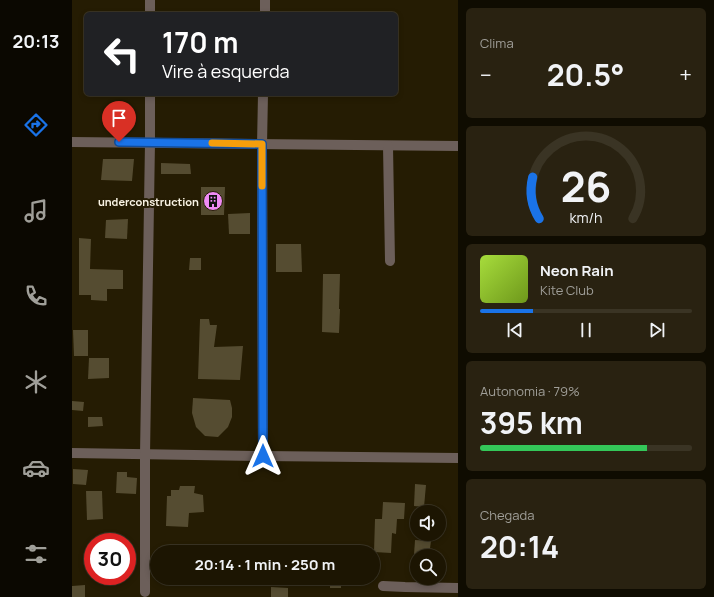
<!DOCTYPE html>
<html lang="pt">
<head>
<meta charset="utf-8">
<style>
	:root { --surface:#1c1502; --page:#292211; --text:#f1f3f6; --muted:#a09f99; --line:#3a3424; --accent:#1a73e8 }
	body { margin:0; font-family:Manrope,sans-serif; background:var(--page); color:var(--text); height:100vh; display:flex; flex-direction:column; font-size:15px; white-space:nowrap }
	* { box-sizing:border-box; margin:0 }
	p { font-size:13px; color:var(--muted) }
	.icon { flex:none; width:22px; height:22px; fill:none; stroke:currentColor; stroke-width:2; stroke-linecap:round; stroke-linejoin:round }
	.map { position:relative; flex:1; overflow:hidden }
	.panel { display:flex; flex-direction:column; gap:8px; padding:8px; background:#0f0c01; width:256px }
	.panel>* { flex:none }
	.banner { position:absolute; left:12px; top:12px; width:314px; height:84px; border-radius:6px; box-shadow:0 2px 6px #0003,0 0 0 1px var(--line); background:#202124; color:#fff; overflow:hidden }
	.controls { position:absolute; left:338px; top:505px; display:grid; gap:8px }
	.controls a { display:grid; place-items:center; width:36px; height:36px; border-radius:50%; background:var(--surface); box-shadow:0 2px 6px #0003,0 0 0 1px var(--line); font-size:20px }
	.speed { position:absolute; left:12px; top:533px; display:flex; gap:8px; font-size:20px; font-weight:700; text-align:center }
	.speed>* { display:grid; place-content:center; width:52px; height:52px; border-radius:50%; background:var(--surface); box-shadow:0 2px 6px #0003,0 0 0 1px var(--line); line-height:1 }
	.speed .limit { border:6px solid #d22; background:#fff; color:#111 }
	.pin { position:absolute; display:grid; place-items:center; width:34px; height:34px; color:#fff; margin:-41px -17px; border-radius:50% 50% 50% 0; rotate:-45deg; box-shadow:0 0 4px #0007 }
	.pin .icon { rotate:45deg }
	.me { position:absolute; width:44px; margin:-22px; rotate:0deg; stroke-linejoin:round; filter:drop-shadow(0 0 3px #0008) }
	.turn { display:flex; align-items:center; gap:14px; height:84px; padding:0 12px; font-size:18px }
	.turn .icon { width:52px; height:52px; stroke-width:2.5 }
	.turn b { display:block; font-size:28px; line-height:34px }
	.big { font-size:30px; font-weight:700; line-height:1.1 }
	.panel .tile { flex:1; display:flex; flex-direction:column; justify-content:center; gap:6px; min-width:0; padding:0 14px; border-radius:6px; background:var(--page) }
	.panel .dial { align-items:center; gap:0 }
	.dial svg { height:104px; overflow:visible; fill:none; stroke:var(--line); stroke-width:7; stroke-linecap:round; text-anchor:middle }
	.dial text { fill:var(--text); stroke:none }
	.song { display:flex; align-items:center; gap:12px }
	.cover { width:48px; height:48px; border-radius:6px; background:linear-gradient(135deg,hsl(80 70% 55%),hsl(80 70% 35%)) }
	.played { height:4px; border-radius:2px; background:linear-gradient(90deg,var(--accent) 25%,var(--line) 25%) }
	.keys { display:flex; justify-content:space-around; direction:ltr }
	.heat { display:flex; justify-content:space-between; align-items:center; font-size:22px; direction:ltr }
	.charge { height:6px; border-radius:3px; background:linear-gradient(90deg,#34c759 79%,var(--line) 0) }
	.trip { position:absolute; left:78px; top:545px; width:230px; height:40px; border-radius:20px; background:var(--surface); box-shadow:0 2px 6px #0003,0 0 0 1px var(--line); font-weight:700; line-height:40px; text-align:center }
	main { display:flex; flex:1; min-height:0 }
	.tab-bar { display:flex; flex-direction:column; width:72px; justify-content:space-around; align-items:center; background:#0b0801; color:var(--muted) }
	.tab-bar .icon { width:28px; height:28px }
	.tab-bar .on { color:var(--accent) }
	.tab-bar b { font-size:18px; color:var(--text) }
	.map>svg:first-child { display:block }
	.building { fill:#554c31 }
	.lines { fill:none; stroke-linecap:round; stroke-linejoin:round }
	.minor { stroke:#6c5f5a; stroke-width:10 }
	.route-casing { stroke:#114b97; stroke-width:10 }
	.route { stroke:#1a73e8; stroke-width:7 }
	.slow { stroke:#f59e0b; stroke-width:7 }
	.labels { text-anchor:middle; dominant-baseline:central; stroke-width:4; stroke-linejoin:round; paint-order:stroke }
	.poi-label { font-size:11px; font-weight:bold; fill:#faf4e5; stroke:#251c03; text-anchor:end }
</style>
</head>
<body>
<main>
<nav class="tab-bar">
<b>20:13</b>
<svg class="icon on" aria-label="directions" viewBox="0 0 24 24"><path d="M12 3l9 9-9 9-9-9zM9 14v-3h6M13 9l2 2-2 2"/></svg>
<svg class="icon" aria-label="music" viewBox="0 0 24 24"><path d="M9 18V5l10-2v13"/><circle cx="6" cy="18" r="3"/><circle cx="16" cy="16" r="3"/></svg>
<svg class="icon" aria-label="phone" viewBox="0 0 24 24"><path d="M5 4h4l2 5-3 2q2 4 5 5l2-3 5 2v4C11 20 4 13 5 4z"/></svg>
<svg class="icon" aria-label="climate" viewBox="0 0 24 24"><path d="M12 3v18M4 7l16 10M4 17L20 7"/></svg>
<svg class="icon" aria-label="car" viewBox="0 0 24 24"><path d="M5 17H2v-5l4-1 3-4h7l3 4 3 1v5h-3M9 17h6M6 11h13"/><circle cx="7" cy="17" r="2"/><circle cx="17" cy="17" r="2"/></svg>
<svg class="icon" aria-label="filters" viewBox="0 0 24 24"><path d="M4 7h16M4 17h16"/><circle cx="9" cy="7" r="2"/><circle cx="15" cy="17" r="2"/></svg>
</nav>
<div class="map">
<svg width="386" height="597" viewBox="0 0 386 597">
	<rect width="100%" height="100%" fill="#251c03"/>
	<g class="building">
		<path d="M31 159H62L60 181 29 180Z"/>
		<path d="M89 163 118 164 119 174H89Z"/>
		<path d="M129 187H153L152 215H129Z"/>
		<path d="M178 213V234H157L156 214Z"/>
		<path d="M56 219 55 239 33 238 34 220Z"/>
		<path d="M7 238 19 239 18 269 51 270V289H35V301L19 300V295H7Z"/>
		<path d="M204 244H229L230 272H204Z"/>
		<path d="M118 258H129V270H117Z"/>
		<path d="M251 274H268L267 309H268L267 333 250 332Z"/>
		<path d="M128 319H137L138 325H145L142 347 171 346 168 380 126 379Z"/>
		<path d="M1 330H16V356H2Z"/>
		<path d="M17 358H37V378L16 379Z"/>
		<path d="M121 398 158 400 160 408V417L156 427 146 437 133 436 124 427 120 413Z"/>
		<path d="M0 401 12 402 11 411 0 410Z"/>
		<path d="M16 417H30L31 426 16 427Z"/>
		<path d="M1 469 16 470 14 485 1 484Z"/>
		<path d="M45 472H55V477L65 478 64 494 44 493Z"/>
		<path d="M343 484 354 485 352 507 342 506Z"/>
		<path d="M108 486H123L122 493 131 495 132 512 117 513 116 527 94 526 95 496H99V490H107Z"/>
		<path d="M14 491H30L31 519 15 520Z"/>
		<path d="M311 502 333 503 332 519H325L324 534 320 533 319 553 302 552 303 519H310Z"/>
		<path d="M343 540 359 541 357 556 342 555Z"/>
		<rect x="258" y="578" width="11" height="10"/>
		<path d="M13 585V597H0V586Z"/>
		<path d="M199 587 216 588V597H199Z"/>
	</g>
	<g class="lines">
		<g class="minor">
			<path d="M78 0V14"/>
			<path d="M193 14V0"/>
			<path d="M0 142 386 146"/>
			<path d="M316 146 318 261"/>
			<path d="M0 453 191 456 386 458"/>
			<path d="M191 456 190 145 191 94"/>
			<path d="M311 586 333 587 386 588"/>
			<path d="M73 592V454L78 142V94"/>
		</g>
	</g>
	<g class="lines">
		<g class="route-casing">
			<path id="route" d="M47 142 190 144 191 456"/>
		</g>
		<use href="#route" class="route"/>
		<path class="slow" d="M140 143 190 144V186"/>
	</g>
	<defs>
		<g id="building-disc" transform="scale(1)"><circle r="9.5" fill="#f08bf6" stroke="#251c03"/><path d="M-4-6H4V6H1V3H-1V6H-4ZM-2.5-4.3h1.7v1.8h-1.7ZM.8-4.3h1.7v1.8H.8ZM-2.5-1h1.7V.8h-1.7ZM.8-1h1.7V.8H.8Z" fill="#111"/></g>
	</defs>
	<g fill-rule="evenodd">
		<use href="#building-disc" x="141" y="201"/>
	</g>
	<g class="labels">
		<g class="poi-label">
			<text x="127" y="201">underconstruction</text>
		</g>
	</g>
</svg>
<div class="controls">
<a><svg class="icon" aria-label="sound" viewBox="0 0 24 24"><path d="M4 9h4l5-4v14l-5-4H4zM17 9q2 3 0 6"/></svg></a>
<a><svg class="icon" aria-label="search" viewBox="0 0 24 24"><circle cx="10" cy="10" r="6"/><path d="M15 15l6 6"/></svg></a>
</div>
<div class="speed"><div class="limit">30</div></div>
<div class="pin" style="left:47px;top:142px;background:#d93025"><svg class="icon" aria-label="arrive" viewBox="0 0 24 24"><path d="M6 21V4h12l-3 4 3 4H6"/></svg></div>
<svg class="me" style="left:191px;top:456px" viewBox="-20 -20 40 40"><path d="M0-17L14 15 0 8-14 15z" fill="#1a73e8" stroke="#fff" stroke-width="4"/></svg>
<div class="trip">20:14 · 1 min · 250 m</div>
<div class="banner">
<div class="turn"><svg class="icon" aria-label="left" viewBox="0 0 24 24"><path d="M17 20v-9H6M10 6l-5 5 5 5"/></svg><div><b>170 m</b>Vire à esquerda</div></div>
</div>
</div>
<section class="panel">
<div class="tile"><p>Clima</p>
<div class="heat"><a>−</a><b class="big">20.5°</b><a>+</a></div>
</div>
<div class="tile dial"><svg viewBox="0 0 100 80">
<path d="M14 69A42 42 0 1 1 86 69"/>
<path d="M14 69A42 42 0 0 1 9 37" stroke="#1a73e8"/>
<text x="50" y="56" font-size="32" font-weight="700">26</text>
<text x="50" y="72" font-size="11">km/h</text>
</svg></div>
<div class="tile">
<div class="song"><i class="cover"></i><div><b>Neon Rain</b><p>Kite Club</p></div></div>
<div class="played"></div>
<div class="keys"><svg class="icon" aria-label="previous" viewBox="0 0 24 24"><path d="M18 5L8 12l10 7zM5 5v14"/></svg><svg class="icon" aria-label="pause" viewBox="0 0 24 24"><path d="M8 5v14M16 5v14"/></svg><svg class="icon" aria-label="next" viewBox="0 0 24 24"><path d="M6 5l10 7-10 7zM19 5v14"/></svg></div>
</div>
<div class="tile"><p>Autonomia · 79%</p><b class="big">395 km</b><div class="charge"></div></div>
<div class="tile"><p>Chegada</p><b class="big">20:14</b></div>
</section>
</main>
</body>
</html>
